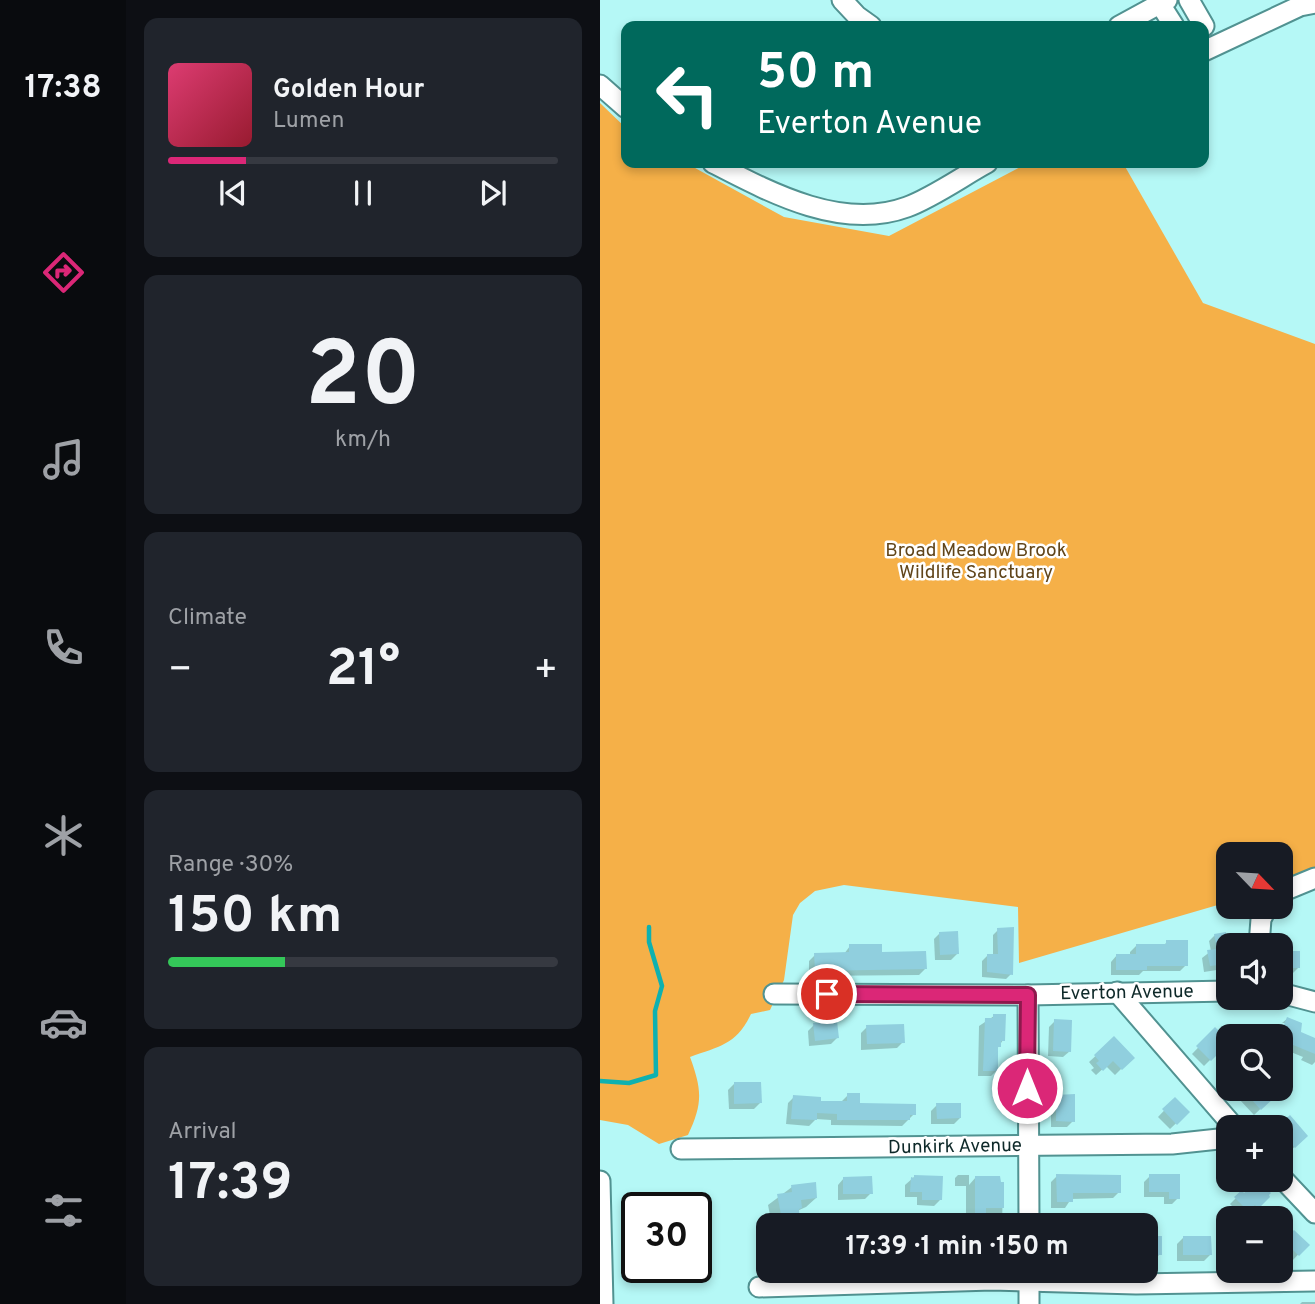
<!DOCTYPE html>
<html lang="en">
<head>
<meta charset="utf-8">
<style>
	:root { --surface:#171b24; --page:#20242c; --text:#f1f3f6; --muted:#9ea1a6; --line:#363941; --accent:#db2777 }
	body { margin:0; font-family:Overpass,sans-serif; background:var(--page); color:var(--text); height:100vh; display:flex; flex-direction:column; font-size:26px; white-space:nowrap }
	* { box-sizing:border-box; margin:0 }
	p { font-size:23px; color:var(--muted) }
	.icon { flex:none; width:38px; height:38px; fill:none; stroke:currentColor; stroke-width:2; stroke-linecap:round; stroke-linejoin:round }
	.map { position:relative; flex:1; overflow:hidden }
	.sheet { display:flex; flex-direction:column; gap:18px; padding:18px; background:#0d0f14; width:474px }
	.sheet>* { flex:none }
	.hud { position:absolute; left:21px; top:21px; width:588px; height:147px; border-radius:14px; box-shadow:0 4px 10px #0003; background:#00695c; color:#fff; overflow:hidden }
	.needle { width:46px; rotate:115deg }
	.controls { position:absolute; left:616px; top:842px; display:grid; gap:14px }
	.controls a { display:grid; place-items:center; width:77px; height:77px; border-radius:14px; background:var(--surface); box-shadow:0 4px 10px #0003; font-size:35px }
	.speed { position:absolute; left:21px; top:1192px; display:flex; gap:14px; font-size:35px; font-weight:700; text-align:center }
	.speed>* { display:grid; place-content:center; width:91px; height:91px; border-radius:50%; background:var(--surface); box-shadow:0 4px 10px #0003; line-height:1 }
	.speed .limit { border:4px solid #111; border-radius:10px; background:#fff; color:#111 }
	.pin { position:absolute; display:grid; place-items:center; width:60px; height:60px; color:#fff; margin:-30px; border:4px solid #fff; border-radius:50%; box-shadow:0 2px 7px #0007 }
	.me { position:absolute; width:77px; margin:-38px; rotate:0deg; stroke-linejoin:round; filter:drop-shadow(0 0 5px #0008) }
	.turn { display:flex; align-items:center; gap:24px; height:147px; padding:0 21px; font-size:32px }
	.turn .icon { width:91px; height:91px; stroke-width:2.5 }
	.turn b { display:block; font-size:49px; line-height:60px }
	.big { font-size:52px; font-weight:700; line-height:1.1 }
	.sheet .tile { flex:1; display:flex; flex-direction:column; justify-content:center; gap:10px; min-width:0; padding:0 24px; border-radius:14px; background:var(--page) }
	.sheet .dial { align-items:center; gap:0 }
	.dial b { font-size:91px; line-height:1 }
	.song { display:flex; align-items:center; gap:21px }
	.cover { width:84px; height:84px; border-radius:10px; background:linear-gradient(135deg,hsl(340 70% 55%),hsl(350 70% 35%)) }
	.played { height:7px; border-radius:4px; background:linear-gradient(90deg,var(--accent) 20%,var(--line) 20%) }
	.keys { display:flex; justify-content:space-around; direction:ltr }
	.heat { display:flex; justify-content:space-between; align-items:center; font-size:38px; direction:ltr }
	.charge { height:10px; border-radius:5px; background:linear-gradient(90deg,#34c759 30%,var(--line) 0) }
	.trip { position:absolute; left:156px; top:1213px; width:402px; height:70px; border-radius:14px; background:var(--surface); box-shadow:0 4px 10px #0003; font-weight:700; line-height:70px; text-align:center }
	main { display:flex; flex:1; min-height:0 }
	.menu { display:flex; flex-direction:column; width:126px; justify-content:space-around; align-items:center; background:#090b0e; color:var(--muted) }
	.menu .icon { width:49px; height:49px }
	.menu .on { color:var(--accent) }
	.menu b { font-size:32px; color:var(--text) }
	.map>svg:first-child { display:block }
	.green { fill:#f5b048 }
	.shadow { fill:#0003 }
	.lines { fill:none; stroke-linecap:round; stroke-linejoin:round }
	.stream { stroke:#0fb1b0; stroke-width:4.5 }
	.building { fill:#90cfde }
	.minor-casing { stroke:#519291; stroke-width:23 }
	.minor { stroke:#fff; stroke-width:19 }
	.route-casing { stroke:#8e194d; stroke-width:18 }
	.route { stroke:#db2777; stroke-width:12 }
	.labels { text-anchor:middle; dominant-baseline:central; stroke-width:5; stroke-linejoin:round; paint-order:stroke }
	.park-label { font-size:19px; fill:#61451a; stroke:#fff }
	.street-label { font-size:19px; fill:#0e2929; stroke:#fff }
</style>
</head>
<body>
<main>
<nav class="menu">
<b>17:38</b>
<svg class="icon on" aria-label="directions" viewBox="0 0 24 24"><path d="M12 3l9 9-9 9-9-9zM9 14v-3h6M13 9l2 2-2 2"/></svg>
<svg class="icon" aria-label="music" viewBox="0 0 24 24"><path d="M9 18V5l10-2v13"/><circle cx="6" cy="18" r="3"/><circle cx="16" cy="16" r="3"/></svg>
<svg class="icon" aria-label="phone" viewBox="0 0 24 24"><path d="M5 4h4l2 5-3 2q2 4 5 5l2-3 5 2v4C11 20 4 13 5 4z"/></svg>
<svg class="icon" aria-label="climate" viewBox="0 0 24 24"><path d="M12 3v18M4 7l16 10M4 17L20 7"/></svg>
<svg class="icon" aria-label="car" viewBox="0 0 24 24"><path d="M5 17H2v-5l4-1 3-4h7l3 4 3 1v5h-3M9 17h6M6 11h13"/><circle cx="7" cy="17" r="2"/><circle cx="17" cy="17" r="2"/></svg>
<svg class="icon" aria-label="filters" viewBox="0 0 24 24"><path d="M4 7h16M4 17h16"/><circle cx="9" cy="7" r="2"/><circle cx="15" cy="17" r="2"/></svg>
</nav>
<section class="sheet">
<div class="tile">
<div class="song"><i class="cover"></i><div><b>Golden Hour</b><p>Lumen</p></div></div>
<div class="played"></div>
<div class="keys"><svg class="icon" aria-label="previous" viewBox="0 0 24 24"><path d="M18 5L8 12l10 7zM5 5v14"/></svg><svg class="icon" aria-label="pause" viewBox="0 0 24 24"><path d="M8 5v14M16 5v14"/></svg><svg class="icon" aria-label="next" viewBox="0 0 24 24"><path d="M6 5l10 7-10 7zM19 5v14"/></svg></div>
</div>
<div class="tile dial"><b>20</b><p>km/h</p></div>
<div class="tile"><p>Climate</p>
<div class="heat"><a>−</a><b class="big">21°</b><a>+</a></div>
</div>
<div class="tile"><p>Range · 30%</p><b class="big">150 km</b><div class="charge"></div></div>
<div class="tile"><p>Arrival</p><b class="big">17:39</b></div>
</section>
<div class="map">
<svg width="715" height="1304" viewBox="0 0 715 1304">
	<rect width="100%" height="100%" fill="#b5f8f6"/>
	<path class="green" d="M0 103 26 128V163H86L184 217 289 236 428 163H523L603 303 715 344V877L681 887V854H628V902L419 963 418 907 244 885 215 891 200 903 193 915 184 980 170 1010 151 1014C136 1045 120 1046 90 1057 102 1090 103 1103 88 1135L59 1144 28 1125 0 1120Z"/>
	<g class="shadow">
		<path d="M398 930 411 974 406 979 382 977V961L388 955 393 956V935Z"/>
		<path d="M340 933 357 954 351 960H335L334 939Z"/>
		<path d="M624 934 628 963 623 969 604 972 602 958 611 951 609 941 615 935Z"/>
		<path d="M567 942 586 965 580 971H543L539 975H511V962L517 955H530V952L536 946 564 945Z"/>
		<path d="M250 946 280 954 325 969 319 975 209 976V961L215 955 244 954Z"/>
		<path d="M682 953 698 968 692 974H681Z"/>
		<path d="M394 1016 403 1040 397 1049V1070L391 1076H378L379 1026Z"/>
		<path d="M687 1019 699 1033 715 1040V1062L712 1065 701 1060 703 1057 681 1048V1036L686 1023H682Z"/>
		<path d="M455 1021 470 1051 463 1057 448 1056 449 1027Z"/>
		<path d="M214 1025 237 1038 231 1044 209 1046 208 1031Z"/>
		<path d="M267 1027 303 1042 297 1048 261 1050V1033Z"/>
		<path d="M615 1030 628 1042 604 1066 592 1054Z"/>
		<path d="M514 1039 532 1058 515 1075 506 1066 496 1075 491 1070 494 1068 489 1062Z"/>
		<path d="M134 1084 160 1103 154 1109H129L128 1090Z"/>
		<path d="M649 1088 673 1097 654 1115 639 1099Z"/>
		<path d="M248 1095 258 1105 314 1114 302 1126 231 1125V1120L216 1119 209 1126 186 1124 188 1103 194 1097 219 1103 242 1101Z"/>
		<path d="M457 1096 473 1121 467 1127H451V1102Z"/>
		<path d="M575 1099 588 1112 570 1129 558 1117Z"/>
		<path d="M337 1105 360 1118 354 1124H331V1111Z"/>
		<path d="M690 1118 706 1136 688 1153 681 1145 680 1127Z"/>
		<path d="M358 1175H369V1185L376 1177 403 1184 402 1225H366V1186H355V1178Z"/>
		<path d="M457 1176 519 1192 513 1198 471 1199 465 1208H451V1182Z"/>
		<path d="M550 1176 578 1198 572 1204H564V1197H544V1182Z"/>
		<path d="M314 1177 340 1200 334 1206 317 1205V1197H305V1185Z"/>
		<path d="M244 1178 271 1193 265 1199 238 1200V1185Z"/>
		<path d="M192 1187 216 1198 206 1207 197 1211 199 1225H172L168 1205Z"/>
		<path d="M642 1192 644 1195 668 1197 651 1213 647 1210 643 1214 641 1211 639 1213 630 1204Z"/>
		<path d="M694 1232 707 1245 692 1261 681 1249V1245Z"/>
		<path d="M546 1238 560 1254 554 1260H546Z"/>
		<path d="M583 1238 610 1255 604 1261H577V1244Z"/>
		<path d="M702 1302H715V1304H700Z"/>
	</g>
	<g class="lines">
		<path class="stream" d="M0 1081 29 1083 56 1075 55 1011 62 986 49 942V927"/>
	</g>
	<g class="building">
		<path d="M414 927 413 975 387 972V954H398L397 928Z"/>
		<path d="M358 931 359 954 340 955 339 932Z"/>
		<path d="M626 932 628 964 610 966 607 950 617 949 614 934Z"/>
		<path d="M566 940H588V966H547V970H516V954H536V944H566Z"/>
		<path d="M249 944H282V952L326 951 327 969 215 971 214 953 249 952Z"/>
		<rect x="682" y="951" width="18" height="17"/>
		<path d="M393 1014H406L405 1041H401V1047H398V1071H383L385 1018H393Z"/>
		<path d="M687 1017 702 1023 701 1032 715 1038V1054L681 1040V1032Z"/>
		<path d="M454 1019 472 1020 471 1052 453 1051Z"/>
		<path d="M237 1021 239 1038 215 1041 213 1023Z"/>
		<path d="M304 1024 305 1043 267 1044 266 1025Z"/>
		<path d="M615 1027 620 1032 623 1028 628 1034V1044L611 1061 596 1046Z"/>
		<path d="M514 1036 535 1058 522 1070 513 1061 503 1071 496 1063 499 1061 494 1055Z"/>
		<path d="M134 1082H161L162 1103 134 1104Z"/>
		<path d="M641 1088H667L675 1097 661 1110Z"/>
		<path d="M247 1093H260V1103L316 1104V1115H310V1120H237V1114L217 1113V1120L191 1119 193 1095 221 1097V1101H247Z"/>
		<path d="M475 1094V1122L456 1121V1095Z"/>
		<path d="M575 1097 590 1112 577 1125 562 1109Z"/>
		<path d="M336 1103H361V1118L337 1119Z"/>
		<path d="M690 1115 708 1136 695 1148 681 1132V1127H677Z"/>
		<path d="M456 1174 521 1175V1193H473V1202H457Z"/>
		<path d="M549 1174H580V1199H569V1192H549Z"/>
		<path d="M314 1175 343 1176 342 1200H322V1192H310L311 1177 314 1178Z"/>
		<path d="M272 1176 273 1194H243V1177Z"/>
		<path d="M375 1176H400L401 1182H404V1208H386V1225H375Z"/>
		<path d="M216 1182 217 1198 201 1200 202 1208 199 1209 200 1225H183L177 1194 192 1192 191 1185Z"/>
		<path d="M662 1184 671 1193 669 1195 670 1197 658 1209 655 1205 650 1210 648 1207 646 1209 634 1197 642 1190 644 1193 648 1189 650 1192 658 1185 660 1187Z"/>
		<path d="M694 1230 710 1245 699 1256 683 1240Z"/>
		<rect x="546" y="1236" width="16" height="19"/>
		<path d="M583 1236H611L612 1255H583Z"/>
	</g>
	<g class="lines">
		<g class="minor-casing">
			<g id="minor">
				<path d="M242 0 257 16 271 26"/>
				<path d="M589 0 604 26"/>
				<path d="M560 4 574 26"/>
				<path d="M519 26 567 0"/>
				<path d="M604 51 700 6 715 3"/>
				<path d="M0 85 26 108"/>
				<path d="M113 163C171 193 242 231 307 207 332 198 363 176 387 163"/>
				<path d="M681 892 715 878"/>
				<path d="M659 945 661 919 668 906"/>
				<path d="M517 992 634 1127"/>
				<path d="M681 993 715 1002"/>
				<path d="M174 994 428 995 628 991"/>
				<path d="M428 995 429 1225"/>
				<path d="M81 1149 572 1144 628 1138"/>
				<path d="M681 1177 715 1213"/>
				<path d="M0 1181 3 1304"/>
				<path d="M159 1287 392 1280 536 1284 715 1281"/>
				<path d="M429 1304V1270"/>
			</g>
		</g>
		<use href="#minor" class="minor"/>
	</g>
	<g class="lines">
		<g class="route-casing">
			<path id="route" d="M227 994 428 995 427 1088"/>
		</g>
		<use href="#route" class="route"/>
	</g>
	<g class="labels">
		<g class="park-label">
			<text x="376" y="551">Broad Meadow Brook<tspan x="376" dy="22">Wildlife Sanctuary</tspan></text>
		</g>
		<g class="street-label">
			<text transform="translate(527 993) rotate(-1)">Everton Avenue</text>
			<text transform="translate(355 1147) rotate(-1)">Dunkirk Avenue</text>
		</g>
	</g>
</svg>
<div class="controls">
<a><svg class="needle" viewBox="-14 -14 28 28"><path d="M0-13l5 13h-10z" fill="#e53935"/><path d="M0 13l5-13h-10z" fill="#9ea1a6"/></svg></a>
<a><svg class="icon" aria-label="sound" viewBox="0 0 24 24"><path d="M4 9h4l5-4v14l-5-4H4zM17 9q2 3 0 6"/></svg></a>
<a><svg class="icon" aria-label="search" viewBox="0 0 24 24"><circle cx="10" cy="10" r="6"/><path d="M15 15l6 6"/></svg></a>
<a>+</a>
<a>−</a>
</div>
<div class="speed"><div class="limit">30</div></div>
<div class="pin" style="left:227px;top:994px;background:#d93025"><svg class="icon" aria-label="arrive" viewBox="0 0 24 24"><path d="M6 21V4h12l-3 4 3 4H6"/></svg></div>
<svg class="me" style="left:427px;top:1088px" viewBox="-20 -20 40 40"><circle r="17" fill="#db2777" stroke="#fff" stroke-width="3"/><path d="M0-11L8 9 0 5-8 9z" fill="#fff"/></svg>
<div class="trip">17:39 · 1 min · 150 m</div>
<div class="hud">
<div class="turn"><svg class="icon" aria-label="left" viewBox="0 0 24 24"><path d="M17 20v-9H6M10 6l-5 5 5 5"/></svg><div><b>50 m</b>Everton Avenue</div></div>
</div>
</div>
</main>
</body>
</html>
